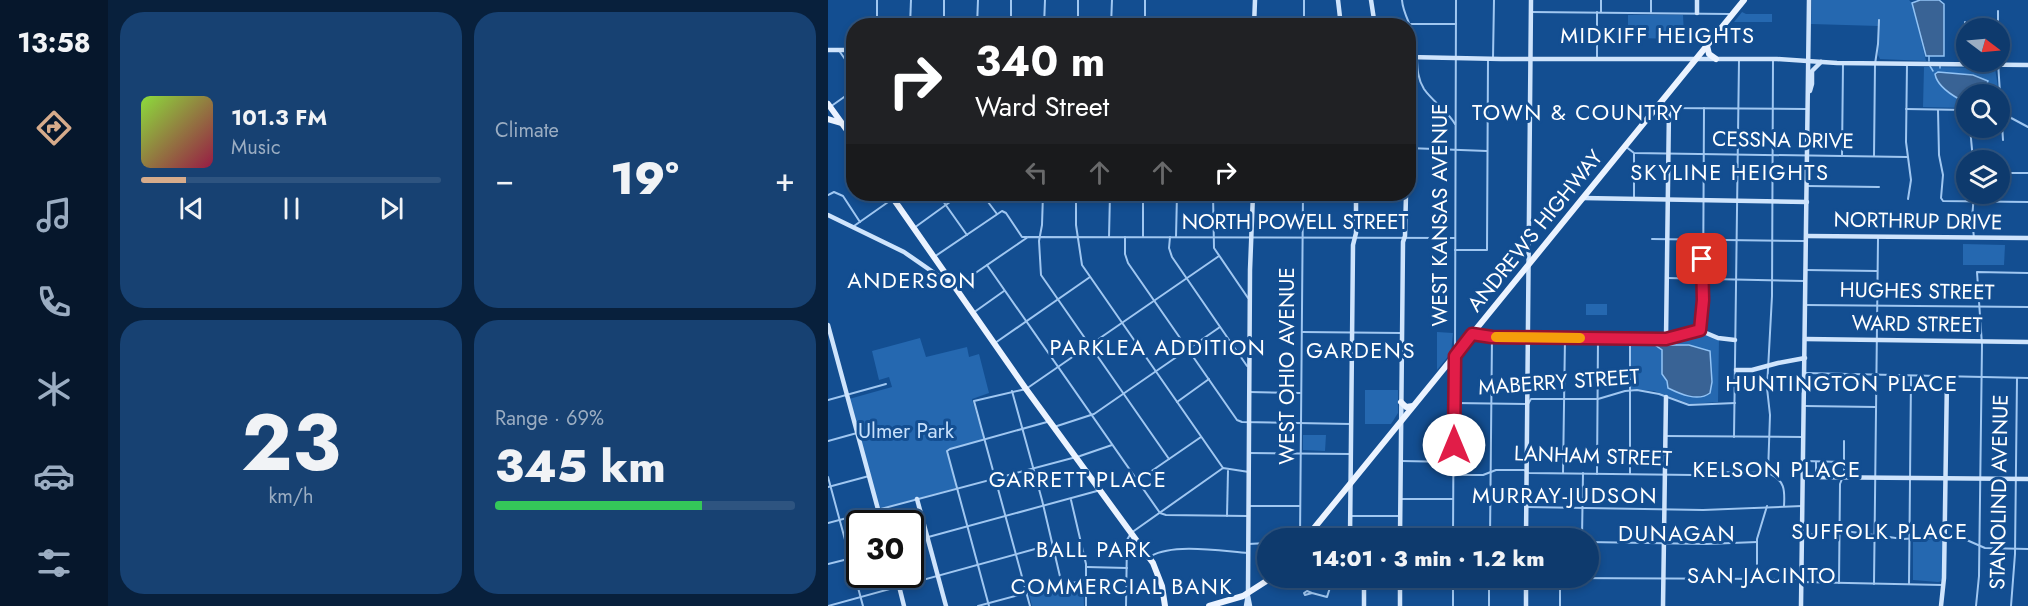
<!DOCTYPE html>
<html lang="en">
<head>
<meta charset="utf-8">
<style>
	:root { --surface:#0e3a6d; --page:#174172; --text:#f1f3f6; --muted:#9badc2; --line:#2e5480; --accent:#d6ab8b }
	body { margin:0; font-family:Jost,sans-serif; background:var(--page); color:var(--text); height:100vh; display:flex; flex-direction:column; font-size:22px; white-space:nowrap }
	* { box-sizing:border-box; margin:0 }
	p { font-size:20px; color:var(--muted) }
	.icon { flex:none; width:33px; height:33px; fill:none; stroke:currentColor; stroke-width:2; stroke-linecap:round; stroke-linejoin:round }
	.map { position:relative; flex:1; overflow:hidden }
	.sheet { display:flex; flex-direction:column; gap:12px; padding:12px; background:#08203c; width:720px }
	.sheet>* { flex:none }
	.guide { position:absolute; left:18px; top:18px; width:570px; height:183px; border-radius:24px; box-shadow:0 3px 9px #0003,0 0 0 2px var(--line); background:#202124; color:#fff; overflow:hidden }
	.needle { width:39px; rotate:106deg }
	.buttons { position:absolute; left:1128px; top:18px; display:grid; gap:12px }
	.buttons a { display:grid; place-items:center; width:54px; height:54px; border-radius:50%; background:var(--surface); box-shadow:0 3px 9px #0003,0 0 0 2px var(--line); font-size:30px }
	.speed { position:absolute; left:18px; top:510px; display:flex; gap:12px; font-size:30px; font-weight:700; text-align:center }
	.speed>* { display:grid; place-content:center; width:78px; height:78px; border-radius:50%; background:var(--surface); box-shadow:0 3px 9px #0003,0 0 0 2px var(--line); line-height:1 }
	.speed .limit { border:3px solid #111; border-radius:9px; background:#fff; color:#111 }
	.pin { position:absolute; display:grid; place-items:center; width:51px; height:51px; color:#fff; margin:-26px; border-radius:12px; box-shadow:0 3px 9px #0006 }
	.me { position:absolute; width:66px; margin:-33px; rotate:0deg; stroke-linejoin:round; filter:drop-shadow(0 0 4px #0008) }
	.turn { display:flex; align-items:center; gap:21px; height:126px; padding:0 30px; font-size:27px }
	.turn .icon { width:78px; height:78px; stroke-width:2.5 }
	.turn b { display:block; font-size:42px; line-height:51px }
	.lanes { display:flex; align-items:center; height:57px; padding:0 30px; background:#0003; justify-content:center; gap:30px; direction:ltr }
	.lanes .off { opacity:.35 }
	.big { font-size:45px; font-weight:800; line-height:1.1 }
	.sheet .widget { flex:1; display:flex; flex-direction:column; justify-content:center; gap:9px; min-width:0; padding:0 21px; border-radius:24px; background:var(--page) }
	.sheet .dial { align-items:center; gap:0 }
	.dial b { font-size:78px; line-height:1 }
	.song { display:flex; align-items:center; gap:18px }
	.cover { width:72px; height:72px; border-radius:9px; background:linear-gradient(135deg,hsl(90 70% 55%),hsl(340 70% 35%)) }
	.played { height:6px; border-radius:3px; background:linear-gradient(90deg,var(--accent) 15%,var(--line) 15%) }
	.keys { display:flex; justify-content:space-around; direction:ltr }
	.heat { display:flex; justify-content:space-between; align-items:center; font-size:33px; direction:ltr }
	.charge { height:9px; border-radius:4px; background:linear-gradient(90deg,#34c759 69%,var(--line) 0) }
	.sheet .tiles { flex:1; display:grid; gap:12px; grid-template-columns:repeat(2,1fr) }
	.trip { position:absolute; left:429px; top:528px; width:342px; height:60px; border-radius:30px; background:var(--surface); box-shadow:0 3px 9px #0003,0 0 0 2px var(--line); font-weight:800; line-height:60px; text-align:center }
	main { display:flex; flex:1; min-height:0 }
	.tabs { display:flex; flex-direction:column; width:108px; justify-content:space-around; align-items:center; background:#06172c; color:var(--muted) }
	.tabs .icon { width:42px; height:42px }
	.tabs .selected { color:var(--accent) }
	.tabs b { font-size:27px; color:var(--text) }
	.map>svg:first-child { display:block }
	.green { fill:#2568b0 }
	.water { fill:#396395; stroke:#92c3f5; stroke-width:1.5 }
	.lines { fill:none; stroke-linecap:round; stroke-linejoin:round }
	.stream { stroke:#92c3f5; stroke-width:1.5 }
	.street { stroke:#a0c7f1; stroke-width:2 }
	.secondary { stroke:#cfe4fc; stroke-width:4.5 }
	.primary { stroke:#ebf3ff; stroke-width:6 }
	.route-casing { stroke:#92132f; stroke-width:15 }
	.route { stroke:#e11d48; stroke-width:10 }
	.slow { stroke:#f59e0b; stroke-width:10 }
	.labels { text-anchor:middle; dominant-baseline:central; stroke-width:6; stroke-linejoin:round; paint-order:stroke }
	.street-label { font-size:21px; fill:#fff; stroke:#134e91 }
	.park-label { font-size:21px; fill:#c7e1fc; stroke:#134e91 }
	.neighbourhood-label { font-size:22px; letter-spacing:1.5px; fill:#fff; stroke:#134e91 }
</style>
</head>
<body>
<main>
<nav class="tabs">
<b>13:58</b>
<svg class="icon selected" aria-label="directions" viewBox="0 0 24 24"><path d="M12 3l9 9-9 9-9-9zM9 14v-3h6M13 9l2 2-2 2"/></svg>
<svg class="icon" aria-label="music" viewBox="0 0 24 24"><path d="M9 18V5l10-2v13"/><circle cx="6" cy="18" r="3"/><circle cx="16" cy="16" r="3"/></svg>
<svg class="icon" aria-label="phone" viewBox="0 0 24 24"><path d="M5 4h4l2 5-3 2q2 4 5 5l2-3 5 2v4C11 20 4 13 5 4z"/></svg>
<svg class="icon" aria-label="climate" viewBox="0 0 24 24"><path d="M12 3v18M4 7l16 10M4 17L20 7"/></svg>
<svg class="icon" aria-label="car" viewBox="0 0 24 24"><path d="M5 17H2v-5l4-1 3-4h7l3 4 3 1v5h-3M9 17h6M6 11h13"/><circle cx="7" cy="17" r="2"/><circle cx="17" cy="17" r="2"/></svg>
<svg class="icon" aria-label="filters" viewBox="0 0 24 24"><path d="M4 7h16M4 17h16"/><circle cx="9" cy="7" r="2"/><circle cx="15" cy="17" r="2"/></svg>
</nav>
<section class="sheet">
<div class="tiles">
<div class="widget">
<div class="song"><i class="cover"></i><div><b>101.3 FM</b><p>Music</p></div></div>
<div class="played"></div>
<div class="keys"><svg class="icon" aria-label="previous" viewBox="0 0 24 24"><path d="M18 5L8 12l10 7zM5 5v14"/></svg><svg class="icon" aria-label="pause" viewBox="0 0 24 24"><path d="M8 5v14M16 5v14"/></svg><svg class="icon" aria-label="next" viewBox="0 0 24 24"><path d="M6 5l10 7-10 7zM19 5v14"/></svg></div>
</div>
<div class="widget"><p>Climate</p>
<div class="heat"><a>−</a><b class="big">19°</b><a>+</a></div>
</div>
<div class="widget dial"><b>23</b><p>km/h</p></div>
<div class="widget"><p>Range · 69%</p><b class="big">345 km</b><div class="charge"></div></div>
</div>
</section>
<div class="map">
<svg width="1200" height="606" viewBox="0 0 1200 606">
	<rect width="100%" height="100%" fill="#134e91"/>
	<g class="green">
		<path d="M984 0H1081L1084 3 1098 61 1052 59 1050 55 1051 26 983 24Z"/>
		<path d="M914 12 918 14H944V22H906Z"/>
		<path d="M800 15H855L856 35H843V39L813 38 800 31Z"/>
		<path d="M1096 67 1167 68 1171 94H1138V108L1095 107Z"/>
		<path d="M1135 244 1177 245 1176 265H1135Z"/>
		<rect x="758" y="304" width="21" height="11"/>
		<path d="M867 330 891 339 890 402 862 404 826 391 802 389 803 338 840 339Z"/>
		<path d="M609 332 625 333 623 353 609 370Z"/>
		<path d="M92 338 98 357 139 347 141 357 151 354 161 393 144 399 156 439 119 450 128 488 51 509 21 399 64 387 61 377 51 380 44 351Z"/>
		<path d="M537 390H570V413L563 424H537Z"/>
		<path d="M475 435H498L497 451 475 450Z"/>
		<path d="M1111 538 1115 541 1114 581 1110 582 1085 580V542Z"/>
		<path d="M255 583 256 606H204L201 594Z"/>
	</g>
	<g class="water">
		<path d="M1092 0H1111L1116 4V56H1098L1084 3Z"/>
		<path d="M1110 72 1145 75 1160 81 1156 94H1138V98L1131 99C1122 94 1109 85 1107 74Z"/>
		<path d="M827 345H861L882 351 884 382 882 393C870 402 852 394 840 388L839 381 834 374V350Z"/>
	</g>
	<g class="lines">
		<g class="stream">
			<path d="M1101 56V61"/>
			<path d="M1102 66 1105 71"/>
			<path d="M1112 66V68"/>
			<path d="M1138 108V97"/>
		</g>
		<g class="street">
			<path d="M574 0C575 15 584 25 587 40 591 57 586 73 596 89 605 102 619 110 627 124"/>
			<path d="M1170 11V28"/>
			<path d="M703 12 901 14"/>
			<path d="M773 12V0"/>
			<path d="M823 13V0"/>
			<path d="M580 24H628"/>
			<path d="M49 26V0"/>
			<path d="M82 26 83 0"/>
			<path d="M116 26V0"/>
			<path d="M149 26 150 0"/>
			<path d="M183 26V0"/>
			<path d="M216 26 217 0"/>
			<path d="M250 26V0"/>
			<path d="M283 26 284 0"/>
			<path d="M317 26V0"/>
			<path d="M476 26V0"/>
			<path d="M12 52 26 72"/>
			<path d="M665 58 666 0"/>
			<path d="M769 59V12"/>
			<path d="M1170 62 1175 140"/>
			<path d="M1079 64 1078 142 1083 180 1080 199"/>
			<path d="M1136 65 1137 22"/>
			<path d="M834 101 841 108 978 109"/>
			<path d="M2 107 26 90"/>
			<path d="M1078 109 1138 110"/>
			<path d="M1110 110 1111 155 1115 175 1113 198 1115 201 1200 202"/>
			<path d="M1172 112 1200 127"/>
			<path d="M1142 128 1145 160"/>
			<path d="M797 146 806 153 1079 157"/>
			<path d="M580 148 659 151"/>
			<path d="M1014 156 1015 63"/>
			<path d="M1046 156 1047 64 1050 44 1051 20"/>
			<path d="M1180 173H1200"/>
			<path d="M979 186 1051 187"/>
			<path d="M110 194 139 235"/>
			<path d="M154 194 169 214"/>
			<path d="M215 194 214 225 211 241 213 275 341 459"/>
			<path d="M248 194V225L254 265 395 468"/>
			<path d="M385 194 386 248 420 298"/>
			<path d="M0 195 6 192 15 196 32 222"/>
			<path d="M806 199V154"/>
			<path d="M26 226 63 200"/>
			<path d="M86 228 133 194"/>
			<path d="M281 237 282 194"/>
			<path d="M297 237V254L300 263 409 420 414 422 523 424"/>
			<path d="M315 237V194"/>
			<path d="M342 237 341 248 344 257 419 366"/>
			<path d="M348 237 349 194"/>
			<path d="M1146 238 1144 219 1146 194"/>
			<path d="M824 239 976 241"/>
			<path d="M627 250H659L660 59"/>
			<path d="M106 257 174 211 178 213 194 237H199"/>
			<path d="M159 265 332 513 338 515 419 516"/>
			<path d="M978 270 1049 271"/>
			<path d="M839 278 977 281"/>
			<path d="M127 287 200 237 627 238"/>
			<path d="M978 305 1200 307"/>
			<path d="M145 313 176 291"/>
			<path d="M872 330 875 300 876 108"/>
			<path d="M474 332 573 333"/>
			<path d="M167 343 262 277"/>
			<path d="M802 343V474"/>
			<path d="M627 353 628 0"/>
			<path d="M977 373 1200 378"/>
			<path d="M184 391 214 500 234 585"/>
			<path d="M421 392 472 393"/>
			<path d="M0 400 58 384"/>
			<path d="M349 402 381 379"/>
			<path d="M626 403 700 404 703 399H770L797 391 809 390 831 394 861 405 907 403"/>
			<path d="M977 406 1048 407"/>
			<path d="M226 427 266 414 392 327"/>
			<path d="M837 436 975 437"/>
			<path d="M906 437 911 60"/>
			<path d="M0 441 29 433"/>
			<path d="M421 453 523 454"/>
			<path d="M573 461 626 462"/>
			<path d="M976 461 1015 462"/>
			<path d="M735 473 737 338"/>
			<path d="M940 473 942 415 939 388 944 296 945 60"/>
			<path d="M769 474 770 338"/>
			<path d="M626 475H655L668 470H696L701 473 865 475 883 472 940 473C957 480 957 490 956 506"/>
			<path d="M0 477 35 606"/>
			<path d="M988 477V462"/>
			<path d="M309 481 373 437"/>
			<path d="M0 487 41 476"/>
			<path d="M572 499H625"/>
			<path d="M243 500 258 564V606"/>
			<path d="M420 506H472"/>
			<path d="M698 507 875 510 974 506"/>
			<path d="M399 516 400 471"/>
			<path d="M522 516H570"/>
			<path d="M0 523 252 456 284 445"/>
			<path d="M975 535 1017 531 1075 539 1122 536 1134 538 1157 548 1200 549"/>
			<path d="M572 536H622L629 538"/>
			<path d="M472 538 475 194"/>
			<path d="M625 538 626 358"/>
			<path d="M662 538 664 337"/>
			<path d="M754 538 755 473"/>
			<path d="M82 542 269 491"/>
			<path d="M760 542 879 544 929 542"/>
			<path d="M420 544 440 543"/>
			<path d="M323 556C346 543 393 551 420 553"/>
			<path d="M0 564 32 556"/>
			<path d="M259 567 299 568"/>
			<path d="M625 578V606"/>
			<path d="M732 578 972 579"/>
			<path d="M929 578V539L939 506"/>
			<path d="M973 582 1114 585"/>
			<path d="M1011 583 1012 484 1016 474V441"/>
			<path d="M1046 584 1050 239"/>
			<path d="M1081 584 1083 377"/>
			<path d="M484 593 479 591 476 593 477 595 484 593 499 597 505 578"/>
			<path d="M0 606 207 549"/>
			<path d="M150 606 198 593 258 580"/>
			<path d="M161 606 119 451 122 449 219 422"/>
			<path d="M202 606 146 401 198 389 391 256"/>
			<path d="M298 606 299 540 303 533 395 468 421 472"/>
			<path d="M661 606V578"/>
			<path d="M732 606V579"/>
			<path d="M1148 606 1151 576 1154 345 1149 272 1200 273"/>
			<path d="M1183 606 1187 554 1189 378"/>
		</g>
		<g class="secondary">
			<path d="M510 0 513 26"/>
			<path d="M543 0 547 26"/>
			<path d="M869 13V0"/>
			<path d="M426 26 427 0"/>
			<path d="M0 50H26"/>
			<path d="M580 57 673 59H949L1009 63 1200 65"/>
			<path d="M982 91 984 84V71L993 62"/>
			<path d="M755 198 979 202"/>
			<path d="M0 215 76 252 125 286"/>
			<path d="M979 236 1200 238"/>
			<path d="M0 325 54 524"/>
			<path d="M644 335 664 337 838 339 871 330 890 338 907 340"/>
			<path d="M838 339 841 108"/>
			<path d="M977 339 1200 342"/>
			<path d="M908 370H924L950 363 977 358"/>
			<path d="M976 477 1200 479"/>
			<path d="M89 499 118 606"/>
			<path d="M522 538 525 245 528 233V194"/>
			<path d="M572 538 575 242 577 236 578 194"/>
			<path d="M698 538 703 0"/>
			<path d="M68 574 76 606"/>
			<path d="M534 578 536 590V606"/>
			<path d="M698 578V606"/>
			<path d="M420 596 422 606"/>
			<path d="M418 606 420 594 422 270 425 194"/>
			<path d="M572 606V578"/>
			<path d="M835 606 838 397"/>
			<path d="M973 606 981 0"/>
			<path d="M1113 606 1116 578 1119 377"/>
		</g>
		<g class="primary">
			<path d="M879 46 881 54 888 59"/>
			<path d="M0 104 26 140"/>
			<path d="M0 119 13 123"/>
			<path d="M62 194 198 389 325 563 334 586 337 606"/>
			<path d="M573 402 578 407 585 406"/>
			<path d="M478 538 916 0"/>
			<path d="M381 606 415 596 443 578"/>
		</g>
	</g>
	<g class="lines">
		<g class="route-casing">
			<path id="route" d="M626 445 627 356 644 334 664 337 838 339 872 330 875 300 874 259"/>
		</g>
		<use href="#route" class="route"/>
		<path class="slow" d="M668 337 752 338"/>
	</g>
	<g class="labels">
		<g class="street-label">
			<text transform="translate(955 140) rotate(1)">CESSNA DRIVE</text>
			<text transform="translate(612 215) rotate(-90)">WEST KANSAS AVENUE</text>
			<text transform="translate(1090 221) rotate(1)">NORTHRUP DRIVE</text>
			<text x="467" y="222">NORTH POWELL STREET</text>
			<text transform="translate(707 231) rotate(-51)">ANDREWS HIGHWAY</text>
			<text transform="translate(1089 291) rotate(1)">HUGHES STREET</text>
			<text transform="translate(1089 324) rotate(1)">WARD STREET</text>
			<text transform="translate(459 366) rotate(-90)">WEST OHIO AVENUE</text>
			<text transform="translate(731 382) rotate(-4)">MABERRY STREET</text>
			<text transform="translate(765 456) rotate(2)">LANHAM STREET</text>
			<text transform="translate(1171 492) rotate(-89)">STANOLIND AVENUE</text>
		</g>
		<g class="park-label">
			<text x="78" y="431">Ulmer Park</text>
		</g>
		<g class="neighbourhood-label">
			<text x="830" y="35">MIDKIFF HEIGHTS</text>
			<text x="750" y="112">TOWN &amp; COUNTRY</text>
			<text x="902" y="172">SKYLINE HEIGHTS</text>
			<text x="84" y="280">ANDERSON</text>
			<text x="330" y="347">PARKLEA ADDITION</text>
			<text x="533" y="350">GARDENS</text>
			<text x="1014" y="383">HUNTINGTON PLACE</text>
			<text x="949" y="469">KELSON PLACE</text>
			<text x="250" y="479">GARRETT PLACE</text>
			<text x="737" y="495">MURRAY-JUDSON</text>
			<text x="1052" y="531">SUFFOLK PLACE</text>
			<text x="849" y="533">DUNAGAN</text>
			<text x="266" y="549">BALL PARK</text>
			<text x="934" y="575">SAN JACINTO</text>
			<text x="294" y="586">COMMERCIAL BANK</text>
		</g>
	</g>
</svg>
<div class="buttons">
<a><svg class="needle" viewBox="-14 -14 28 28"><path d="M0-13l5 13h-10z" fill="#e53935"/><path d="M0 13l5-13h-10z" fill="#9badc2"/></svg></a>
<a><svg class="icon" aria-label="search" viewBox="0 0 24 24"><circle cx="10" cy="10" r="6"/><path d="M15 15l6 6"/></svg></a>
<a><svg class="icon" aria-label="layers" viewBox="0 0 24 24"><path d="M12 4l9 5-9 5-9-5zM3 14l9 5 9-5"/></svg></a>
</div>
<div class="speed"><div class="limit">30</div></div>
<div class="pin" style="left:874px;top:259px;background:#d93025"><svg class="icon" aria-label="arrive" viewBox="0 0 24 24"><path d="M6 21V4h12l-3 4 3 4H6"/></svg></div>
<svg class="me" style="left:626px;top:445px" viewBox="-20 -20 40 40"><circle r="19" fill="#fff"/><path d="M0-13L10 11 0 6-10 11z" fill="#e11d48"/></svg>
<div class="trip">14:01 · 3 min · 1.2 km</div>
<div class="guide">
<div class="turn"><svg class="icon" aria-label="right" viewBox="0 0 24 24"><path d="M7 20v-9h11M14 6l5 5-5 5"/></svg><div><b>340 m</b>Ward Street</div></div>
<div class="lanes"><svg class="icon off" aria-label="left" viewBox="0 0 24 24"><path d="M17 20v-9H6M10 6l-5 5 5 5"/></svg><svg class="icon off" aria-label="ahead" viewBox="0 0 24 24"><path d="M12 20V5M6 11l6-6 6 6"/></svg><svg class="icon off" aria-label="ahead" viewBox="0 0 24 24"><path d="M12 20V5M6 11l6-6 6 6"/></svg><svg class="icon" aria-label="right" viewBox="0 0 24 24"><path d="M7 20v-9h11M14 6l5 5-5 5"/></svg></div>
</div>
</div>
</main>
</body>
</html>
